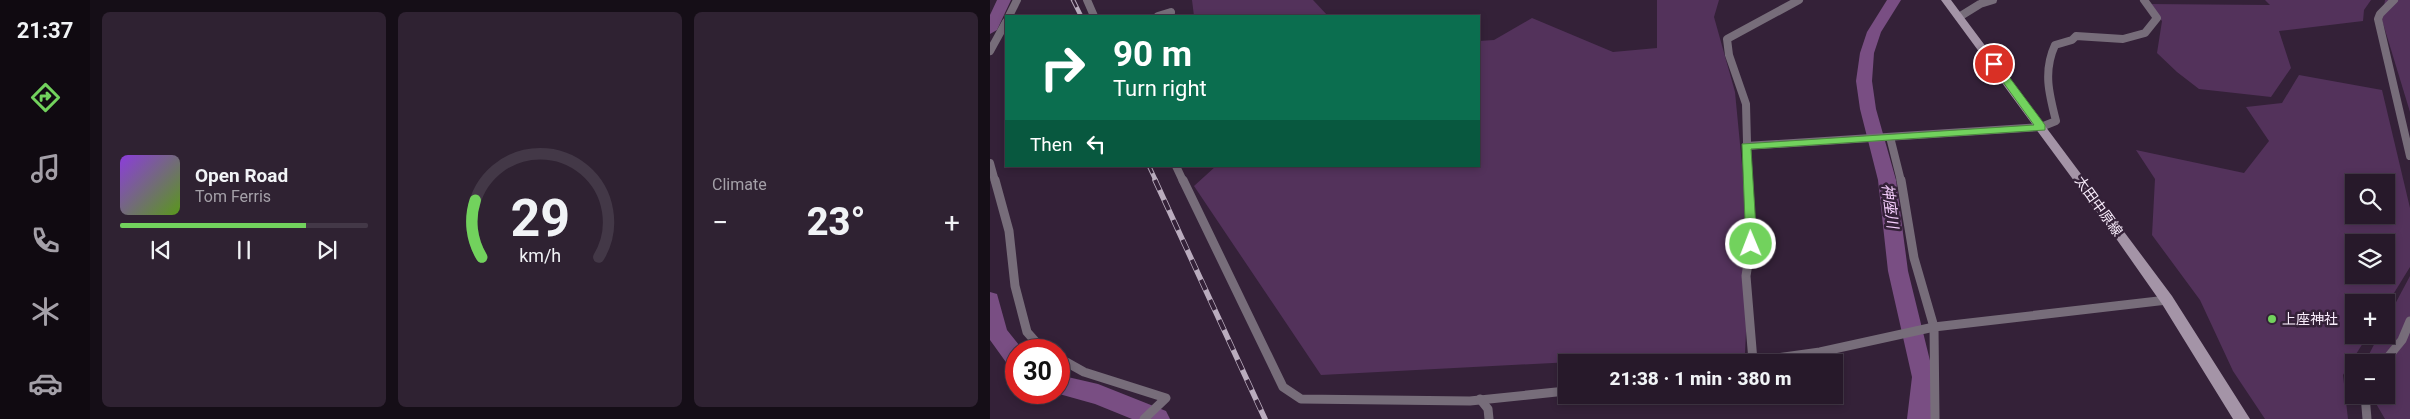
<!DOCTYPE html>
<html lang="en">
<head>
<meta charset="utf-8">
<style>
	:root { --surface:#27192a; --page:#2f2232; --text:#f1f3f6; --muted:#a4a0a8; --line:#433847; --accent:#72d25d }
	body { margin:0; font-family:Roboto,"Noto Sans JP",sans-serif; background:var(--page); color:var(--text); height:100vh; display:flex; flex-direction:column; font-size:19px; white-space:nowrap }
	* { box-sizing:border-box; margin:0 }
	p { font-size:16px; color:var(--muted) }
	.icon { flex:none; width:28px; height:28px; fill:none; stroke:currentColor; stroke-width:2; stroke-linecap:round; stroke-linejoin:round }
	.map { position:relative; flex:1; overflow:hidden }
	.side { display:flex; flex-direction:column; gap:12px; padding:12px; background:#150e17; width:900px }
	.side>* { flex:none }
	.hud { position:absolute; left:15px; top:15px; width:475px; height:152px; border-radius:0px; box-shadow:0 2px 8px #0003,0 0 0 1px var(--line); background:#0b6e4f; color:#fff; overflow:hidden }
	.buttons { position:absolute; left:1355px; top:174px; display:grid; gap:10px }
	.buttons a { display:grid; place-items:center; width:50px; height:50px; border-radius:0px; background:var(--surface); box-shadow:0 2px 8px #0003,0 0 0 1px var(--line); font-size:25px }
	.speed { position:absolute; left:15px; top:339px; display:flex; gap:10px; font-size:25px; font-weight:700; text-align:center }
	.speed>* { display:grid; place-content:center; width:65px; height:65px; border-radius:50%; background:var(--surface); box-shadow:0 2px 8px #0003,0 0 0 1px var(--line); line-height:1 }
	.speed .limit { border:8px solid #d22; background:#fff; color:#111 }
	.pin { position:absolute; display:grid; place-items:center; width:42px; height:42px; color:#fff; margin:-21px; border:2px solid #fff; border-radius:50%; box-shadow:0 1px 5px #0007 }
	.me { position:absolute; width:55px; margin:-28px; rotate:359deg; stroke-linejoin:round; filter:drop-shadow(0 0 4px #0008) }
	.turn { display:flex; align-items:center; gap:18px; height:105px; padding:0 25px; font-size:22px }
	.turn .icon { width:65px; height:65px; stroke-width:2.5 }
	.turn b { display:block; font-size:35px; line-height:42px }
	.then { display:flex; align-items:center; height:48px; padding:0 25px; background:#0003; gap:10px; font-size:19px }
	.big { font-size:38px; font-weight:800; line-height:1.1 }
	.side .widget { flex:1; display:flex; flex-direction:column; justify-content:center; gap:8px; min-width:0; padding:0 18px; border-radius:8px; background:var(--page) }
	.side .dial { align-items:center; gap:0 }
	.dial svg { height:130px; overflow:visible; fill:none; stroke:var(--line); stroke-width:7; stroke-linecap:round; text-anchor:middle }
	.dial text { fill:var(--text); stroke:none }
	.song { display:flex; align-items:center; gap:15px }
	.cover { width:60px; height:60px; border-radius:8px; background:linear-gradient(135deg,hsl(270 70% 55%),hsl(90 70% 35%)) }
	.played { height:5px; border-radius:2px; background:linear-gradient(90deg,var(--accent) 75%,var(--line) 75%) }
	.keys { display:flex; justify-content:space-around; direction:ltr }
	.heat { display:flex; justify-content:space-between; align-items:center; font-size:28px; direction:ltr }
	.side .tiles { flex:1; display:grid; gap:12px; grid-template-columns:repeat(3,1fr) }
	.trip { position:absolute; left:568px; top:354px; width:285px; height:50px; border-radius:0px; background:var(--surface); box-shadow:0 2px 8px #0003,0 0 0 1px var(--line); font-weight:800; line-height:50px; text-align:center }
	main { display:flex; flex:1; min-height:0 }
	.menu { display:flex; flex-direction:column; width:90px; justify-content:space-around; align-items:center; background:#100a11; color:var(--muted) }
	.menu .icon { width:35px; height:35px }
	.menu .active { color:var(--accent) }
	.menu b { font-size:22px; color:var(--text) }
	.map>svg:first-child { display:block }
	.green { fill:#53325b; fill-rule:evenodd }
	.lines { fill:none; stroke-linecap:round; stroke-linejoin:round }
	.river { fill:#794e83; fill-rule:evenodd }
	.street-far1 { stroke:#776d7a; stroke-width:8 }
	.street { stroke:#776d7a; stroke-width:9 }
	.secondary { fill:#a494a7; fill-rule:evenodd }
	.rail-far1-casing { stroke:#baacbe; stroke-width:4.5 }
	.rail-casing { stroke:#baacbe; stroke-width:5.5 }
	.rail-far1 { stroke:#342138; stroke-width:2.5; stroke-dasharray:8; stroke-linecap:butt }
	.rail { stroke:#342138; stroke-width:4; stroke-dasharray:11; stroke-linecap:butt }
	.route { fill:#72d25d; stroke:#4a883c }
	.poi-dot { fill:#72d25d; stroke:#342138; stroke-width:2 }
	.labels { text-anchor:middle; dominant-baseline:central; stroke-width:5; stroke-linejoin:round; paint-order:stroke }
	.street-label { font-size:14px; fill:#f9edfc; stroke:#342138 }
	.poi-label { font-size:14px; fill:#f9edfc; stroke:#342138; text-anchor:start }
	.water-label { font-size:15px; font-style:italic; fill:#f6cffe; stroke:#342138 }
</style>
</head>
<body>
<main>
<nav class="menu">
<b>21:37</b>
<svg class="icon active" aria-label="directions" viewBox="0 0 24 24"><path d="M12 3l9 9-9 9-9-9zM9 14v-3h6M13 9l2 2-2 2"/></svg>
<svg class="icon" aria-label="music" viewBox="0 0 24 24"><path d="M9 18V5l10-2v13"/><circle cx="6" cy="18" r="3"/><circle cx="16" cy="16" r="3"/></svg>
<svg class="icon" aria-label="phone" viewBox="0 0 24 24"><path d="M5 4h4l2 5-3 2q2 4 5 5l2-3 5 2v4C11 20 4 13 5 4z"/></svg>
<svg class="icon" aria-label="climate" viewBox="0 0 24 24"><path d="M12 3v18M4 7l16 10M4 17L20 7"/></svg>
<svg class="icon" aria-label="car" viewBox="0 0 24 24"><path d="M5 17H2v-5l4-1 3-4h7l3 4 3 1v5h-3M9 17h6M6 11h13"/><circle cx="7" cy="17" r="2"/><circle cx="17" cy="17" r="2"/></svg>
</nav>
<section class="side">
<div class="tiles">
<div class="widget">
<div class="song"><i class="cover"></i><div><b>Open Road</b><p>Tom Ferris</p></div></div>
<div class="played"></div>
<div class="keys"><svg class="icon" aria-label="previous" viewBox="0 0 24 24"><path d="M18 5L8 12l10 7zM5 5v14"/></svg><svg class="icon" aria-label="pause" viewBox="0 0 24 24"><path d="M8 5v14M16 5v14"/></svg><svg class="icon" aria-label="next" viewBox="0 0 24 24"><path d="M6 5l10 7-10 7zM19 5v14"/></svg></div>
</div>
<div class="widget dial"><svg viewBox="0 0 100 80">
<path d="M14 69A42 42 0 1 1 86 69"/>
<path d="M14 69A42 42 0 0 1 10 34" stroke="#72d25d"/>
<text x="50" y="56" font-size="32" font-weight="700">29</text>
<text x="50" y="72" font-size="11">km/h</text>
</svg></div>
<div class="widget"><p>Climate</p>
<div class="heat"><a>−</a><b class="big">23°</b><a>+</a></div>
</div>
</div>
</section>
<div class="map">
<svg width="1420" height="419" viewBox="0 0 1420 419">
	<rect width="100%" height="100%" fill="#342138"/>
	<g class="green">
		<path d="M202 0H323L338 16H204Z"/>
		<path d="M667 0H729L724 17 745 92 760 248 755 353 331 375 204 186 226 166H489V41L504 40 542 18 623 52 667 48Z"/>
		<path d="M1275 0H1381L1374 10 1373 21 1289 31 1301 68 1281 97 1209 89 1187 72 1167 53 1172 21 1156 4 1280 5Z"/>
		<path d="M1395 0H1420V112L1392 20Z"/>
		<path d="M1309 75 1392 90 1420 208V267L1396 306V302H1364V335H1378L1353 375 1358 419H1275L1243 371 1210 300 1162 235 1165 179 1146 150 1254 173 1279 141 1256 107 1292 103ZM1396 182V215H1364V182ZM1396 242V275H1364V242Z"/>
		<path d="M1420 276V419H1395L1381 395H1396V362H1375L1389 335H1396V321Z"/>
	</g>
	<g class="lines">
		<g class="river">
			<path d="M7 0H21L7 30 0 34V15Z"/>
			<path d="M897 0H911L891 32 884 53 882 81 886 109 906 180 918 271 944 377 941 419H917L922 377 898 271 888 180 870 109 866 81 870 53 877 32Z"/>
			<path d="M0 292 7 294 17 330 33 350H26V367L18 365 0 340Z"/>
			<path d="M69 375 108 384 176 411 180 419H142L105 404 62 392H69Z"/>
		</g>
		<g class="street-far1">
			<path d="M97 0 104 16"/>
			<path d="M1404 0 1390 14 1388 19 1420 156"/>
			<path d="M19 16 27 0"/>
			<path d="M168 16 181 12"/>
			<path d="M969 17 990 4 1003 0"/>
			<path d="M0 51 16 22"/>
			<path d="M900 137 911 181"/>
			<path d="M756 146 1051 127 1066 121C1059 94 1053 71 1065 45L1082 40 1086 36 1133 39 1155 33 1167 18 1154 0"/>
			<path d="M0 163 5 181"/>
			<path d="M186 166 193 181"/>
			<path d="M758 181 756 104 739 55 737 39 809 0"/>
		</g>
		<g class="street">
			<path d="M5 180 19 231 25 286 37 332 53 350"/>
			<path d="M193 180 293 387 311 399 480 401 576 391"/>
			<path d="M758 180 761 244 756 276 763 361"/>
			<path d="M911 180 924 258 944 327 945 419"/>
			<path d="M69 358 94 372 176 398 154 419"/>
			<path d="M757 362 830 352 944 327 1177 300"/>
			<path d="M1394 362 1412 340 1420 321"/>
			<path d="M1375 395 1377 419"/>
			<path d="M490 399 498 409 499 419"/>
		</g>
		<path class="secondary" d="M951 0H961L1182 296 1260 419H1243L1172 304 1118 227Z"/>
		<g class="rail-far1-casing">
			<g id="rail-far1">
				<path d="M83 0 91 16"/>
				<path d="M159 166 166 181"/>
			</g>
		</g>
		<g class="rail-casing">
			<path id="rail" d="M165 180 275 419"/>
		</g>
		<use href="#rail-far1" class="rail-far1"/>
		<use href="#rail" class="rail"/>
	</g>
	<path class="route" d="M1001 62H1008L1055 125V130L761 149 767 244 765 247H756L752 144 1044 125 1000 64Z"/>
	<circle class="poi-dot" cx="1282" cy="319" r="5"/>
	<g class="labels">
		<g class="street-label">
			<text transform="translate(1109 206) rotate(54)">太田中原線</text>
		</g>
		<g class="poi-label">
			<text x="1292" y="319">上座神社</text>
		</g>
		<g class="water-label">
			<text transform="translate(900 206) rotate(83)">神座川</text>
		</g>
	</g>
</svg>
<div class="buttons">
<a><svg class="icon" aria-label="search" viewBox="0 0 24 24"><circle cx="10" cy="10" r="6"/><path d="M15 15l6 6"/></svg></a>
<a><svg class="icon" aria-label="layers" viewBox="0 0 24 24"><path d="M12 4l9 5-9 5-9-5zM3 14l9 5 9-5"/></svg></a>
<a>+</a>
<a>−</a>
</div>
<div class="speed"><div class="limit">30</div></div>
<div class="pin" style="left:1004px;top:64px;background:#d93025"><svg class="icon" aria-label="arrive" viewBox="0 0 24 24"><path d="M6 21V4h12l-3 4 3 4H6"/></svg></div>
<svg class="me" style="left:761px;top:244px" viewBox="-20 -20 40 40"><circle r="17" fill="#72d25d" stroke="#fff" stroke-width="3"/><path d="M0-11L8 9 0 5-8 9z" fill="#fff"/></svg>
<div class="trip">21:38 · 1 min · 380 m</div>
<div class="hud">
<div class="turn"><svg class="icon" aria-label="right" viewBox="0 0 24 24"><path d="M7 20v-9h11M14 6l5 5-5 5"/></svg><div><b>90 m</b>Turn right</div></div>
<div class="then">Then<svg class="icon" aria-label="left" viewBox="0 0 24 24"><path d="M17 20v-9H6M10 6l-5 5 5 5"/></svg></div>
</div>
</div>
</main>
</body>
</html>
